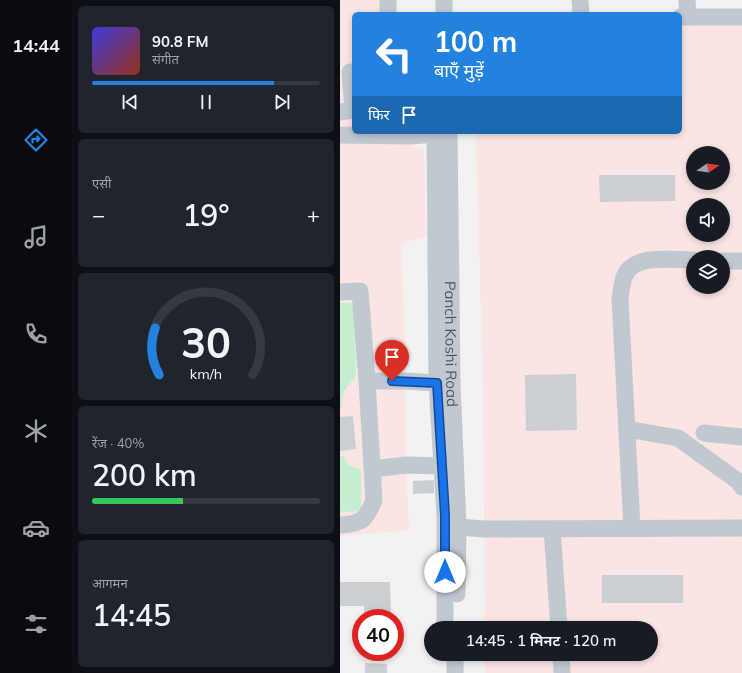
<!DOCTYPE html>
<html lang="hi">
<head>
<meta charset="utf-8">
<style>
	:root { --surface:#171b24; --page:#20242c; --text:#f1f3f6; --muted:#9ea1a6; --line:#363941; --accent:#2282dd }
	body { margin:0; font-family:Mulish,"Noto Sans Devanagari",sans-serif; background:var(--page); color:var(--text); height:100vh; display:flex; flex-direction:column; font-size:15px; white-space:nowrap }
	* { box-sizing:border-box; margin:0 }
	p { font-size:13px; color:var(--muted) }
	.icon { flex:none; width:22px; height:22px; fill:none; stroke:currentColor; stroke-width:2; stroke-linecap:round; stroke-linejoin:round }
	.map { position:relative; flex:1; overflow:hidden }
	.details { display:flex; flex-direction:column; gap:6px; padding:6px; background:#0d0f14; width:268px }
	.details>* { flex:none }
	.banner { position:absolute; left:12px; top:12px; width:330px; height:122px; border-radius:6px; box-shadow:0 2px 6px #0003; background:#2282dd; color:#fff; overflow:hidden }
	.needle { width:26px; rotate:77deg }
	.fabs { position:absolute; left:346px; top:146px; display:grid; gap:8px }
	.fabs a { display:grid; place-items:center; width:44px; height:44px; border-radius:50%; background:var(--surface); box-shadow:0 2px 6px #0003; font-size:20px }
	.speed { position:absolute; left:12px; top:609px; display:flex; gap:8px; font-size:20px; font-weight:700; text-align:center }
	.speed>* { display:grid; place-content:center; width:52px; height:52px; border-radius:50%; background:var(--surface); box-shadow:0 2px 6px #0003; line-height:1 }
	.speed .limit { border:6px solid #d22; background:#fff; color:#111 }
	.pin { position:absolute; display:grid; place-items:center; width:34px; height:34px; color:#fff; margin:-41px -17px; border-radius:50% 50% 50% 0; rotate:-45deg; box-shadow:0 0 4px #0007 }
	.pin .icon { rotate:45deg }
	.me { position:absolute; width:44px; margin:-22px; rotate:0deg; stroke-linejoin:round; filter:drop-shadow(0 0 3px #0008) }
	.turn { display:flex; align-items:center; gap:14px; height:84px; padding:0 16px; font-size:18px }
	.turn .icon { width:52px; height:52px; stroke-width:2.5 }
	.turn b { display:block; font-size:28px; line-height:34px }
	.then { display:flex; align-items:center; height:38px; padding:0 16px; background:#0003; gap:8px; font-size:15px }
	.big { font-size:30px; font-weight:600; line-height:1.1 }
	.details .card { flex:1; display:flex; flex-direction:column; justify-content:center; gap:6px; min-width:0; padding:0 14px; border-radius:6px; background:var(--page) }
	.details .dial { align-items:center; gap:0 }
	.dial svg { height:104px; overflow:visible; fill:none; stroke:var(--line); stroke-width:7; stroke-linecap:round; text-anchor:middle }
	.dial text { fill:var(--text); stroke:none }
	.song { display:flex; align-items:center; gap:12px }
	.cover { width:48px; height:48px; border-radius:6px; background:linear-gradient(135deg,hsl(240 70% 55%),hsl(10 70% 35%)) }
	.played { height:4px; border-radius:2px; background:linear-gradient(90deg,var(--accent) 80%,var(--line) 80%) }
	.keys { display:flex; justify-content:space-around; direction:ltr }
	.heat { display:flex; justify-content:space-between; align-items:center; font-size:22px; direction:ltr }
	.charge { height:6px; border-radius:3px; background:linear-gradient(90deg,#34c759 40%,var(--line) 0) }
	.trip { position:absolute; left:84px; top:621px; width:234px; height:40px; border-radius:20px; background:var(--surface); box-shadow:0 2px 6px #0003; font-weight:600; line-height:40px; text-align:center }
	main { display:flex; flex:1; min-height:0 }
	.tabs { display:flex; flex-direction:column; width:72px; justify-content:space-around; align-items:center; background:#090b0e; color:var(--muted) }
	.tabs .icon { width:28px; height:28px }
	.tabs .active { color:var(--accent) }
	.tabs b { font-size:18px; color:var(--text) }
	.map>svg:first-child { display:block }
	.medical { fill:#fae4e4; fill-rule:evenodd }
	.green { fill:#c3eed0 }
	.building { fill:#cbcfd3 }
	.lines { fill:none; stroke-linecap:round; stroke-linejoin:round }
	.minor { stroke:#c0c9cf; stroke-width:17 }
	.route-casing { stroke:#114b97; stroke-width:10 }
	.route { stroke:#1a73e8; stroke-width:7 }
	.labels { text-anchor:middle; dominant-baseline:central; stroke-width:3; stroke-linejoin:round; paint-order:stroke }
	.street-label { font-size:15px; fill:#4a565e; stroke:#fff }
</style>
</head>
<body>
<main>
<nav class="tabs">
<b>14:44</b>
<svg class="icon active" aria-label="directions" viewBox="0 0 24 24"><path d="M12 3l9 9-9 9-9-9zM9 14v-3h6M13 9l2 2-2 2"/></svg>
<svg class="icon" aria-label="music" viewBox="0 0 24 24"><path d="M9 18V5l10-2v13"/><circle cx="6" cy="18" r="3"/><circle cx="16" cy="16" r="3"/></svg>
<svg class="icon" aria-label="phone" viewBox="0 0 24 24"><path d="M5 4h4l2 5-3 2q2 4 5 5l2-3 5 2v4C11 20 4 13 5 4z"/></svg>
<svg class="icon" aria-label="climate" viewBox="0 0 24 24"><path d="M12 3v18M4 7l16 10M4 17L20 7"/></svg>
<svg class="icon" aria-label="car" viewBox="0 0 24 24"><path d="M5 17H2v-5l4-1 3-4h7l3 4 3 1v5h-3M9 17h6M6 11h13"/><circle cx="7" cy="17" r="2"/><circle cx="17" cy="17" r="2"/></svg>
<svg class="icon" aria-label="filters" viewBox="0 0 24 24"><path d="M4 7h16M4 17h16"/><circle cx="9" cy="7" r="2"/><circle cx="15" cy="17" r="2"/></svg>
</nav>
<section class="details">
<div class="card">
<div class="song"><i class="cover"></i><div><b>90.8 FM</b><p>संगीत</p></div></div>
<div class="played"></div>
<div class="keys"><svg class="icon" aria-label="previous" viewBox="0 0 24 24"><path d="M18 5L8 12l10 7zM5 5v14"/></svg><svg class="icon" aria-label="pause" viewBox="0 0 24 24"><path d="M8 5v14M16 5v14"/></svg><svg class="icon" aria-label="next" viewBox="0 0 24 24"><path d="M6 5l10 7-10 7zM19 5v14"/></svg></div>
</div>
<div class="card"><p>एसी</p>
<div class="heat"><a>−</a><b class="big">19°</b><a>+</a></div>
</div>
<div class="card dial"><svg viewBox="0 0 100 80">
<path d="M14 69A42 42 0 1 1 86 69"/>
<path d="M14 69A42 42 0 0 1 11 33" stroke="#2282dd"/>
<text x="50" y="56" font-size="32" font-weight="700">30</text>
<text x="50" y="72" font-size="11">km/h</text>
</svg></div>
<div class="card"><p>रेंज · 40%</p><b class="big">200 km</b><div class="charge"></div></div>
<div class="card"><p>आगमन</p><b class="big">14:45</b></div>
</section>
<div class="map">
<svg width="402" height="673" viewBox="0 0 402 673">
	<rect width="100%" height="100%" fill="#f3f1f1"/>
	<g class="medical">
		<path d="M0 0H55V14H14V132H71L72 148 84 147 86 236 61 244 65 346 66 465 69 530 0 536Z"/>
		<path d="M402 23V673H145V654H311V628H145L143 388 136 132H340V25ZM353 153H383V183H353ZM353 205H383V235H353ZM353 257H383V287H353Z"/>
	</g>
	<g class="green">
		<path d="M0 303H14L16 376 4 391 1 408H0Z"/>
		<path d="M0 456H4L8 465 21 470V511L0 512Z"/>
	</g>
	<g class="building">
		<path d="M259 175H335V201L260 202Z"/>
		<path d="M236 374 237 430 186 431 185 375Z"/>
		<path d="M13 416 16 449 0 451V417Z"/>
		<path d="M94 480V493L73 494V481Z"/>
		<rect x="262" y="575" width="81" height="28"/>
		<path d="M0 582H50L51 618H24V606H0Z"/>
		<path d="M25 663 47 664V673H25Z"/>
	</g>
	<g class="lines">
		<g class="minor">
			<path d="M48 0V14"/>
			<path d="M104 0V14"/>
			<path d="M240 0 241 14"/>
			<path d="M347 0 348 17"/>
			<path d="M340 17H402"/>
			<path d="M0 112 13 110 10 72"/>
			<path d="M95 132 97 383 105 515V628"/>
			<path id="s1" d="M109 132 112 382 118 527 117 594"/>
			<path d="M0 135 71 136 106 133"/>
			<path d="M383 261H402"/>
			<path d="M0 292 20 291 27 381 34 500C26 520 22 524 0 525"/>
			<path d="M27 381H65L97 383 108 382"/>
			<path d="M287 429 338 438 398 481 402 487"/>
			<path d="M364 433 402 437"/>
			<path d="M32 469 66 465 102 466"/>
			<path d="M118 527 144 529 402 528"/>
			<path d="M292 528 280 299C281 292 282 283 284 277 293 253 332 260 353 260"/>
			<path d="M212 529 219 628"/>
			<path d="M221 654 222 673"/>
			<path d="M115 673V654"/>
		</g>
	</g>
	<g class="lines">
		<g class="route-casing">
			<path id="route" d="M52 381 97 383 105 515V572"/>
		</g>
		<use href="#route" class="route"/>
	</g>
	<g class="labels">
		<g class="street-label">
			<text stroke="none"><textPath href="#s1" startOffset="212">Panch Koshi Road</textPath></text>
		</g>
	</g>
</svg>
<div class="fabs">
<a><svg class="needle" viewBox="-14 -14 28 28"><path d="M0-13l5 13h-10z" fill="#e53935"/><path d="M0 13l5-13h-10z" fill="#9ea1a6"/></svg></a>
<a><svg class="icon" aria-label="sound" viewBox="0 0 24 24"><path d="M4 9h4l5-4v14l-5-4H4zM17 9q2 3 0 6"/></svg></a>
<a><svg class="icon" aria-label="layers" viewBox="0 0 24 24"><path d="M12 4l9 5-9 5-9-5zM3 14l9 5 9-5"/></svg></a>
</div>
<div class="speed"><div class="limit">40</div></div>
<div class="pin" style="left:52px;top:381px;background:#d93025"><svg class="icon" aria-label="arrive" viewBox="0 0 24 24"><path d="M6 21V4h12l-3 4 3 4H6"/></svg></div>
<svg class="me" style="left:105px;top:572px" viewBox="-20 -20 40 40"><circle r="19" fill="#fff"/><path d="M0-13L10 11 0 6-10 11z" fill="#1a73e8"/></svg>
<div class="trip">14:45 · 1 मिनट · 120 m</div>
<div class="banner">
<div class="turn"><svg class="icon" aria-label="left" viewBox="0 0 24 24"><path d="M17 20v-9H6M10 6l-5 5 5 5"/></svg><div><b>100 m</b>बाएँ मुड़ें</div></div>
<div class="then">फिर<svg class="icon" aria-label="arrive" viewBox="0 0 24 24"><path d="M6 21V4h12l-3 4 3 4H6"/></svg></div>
</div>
</div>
</main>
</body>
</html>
